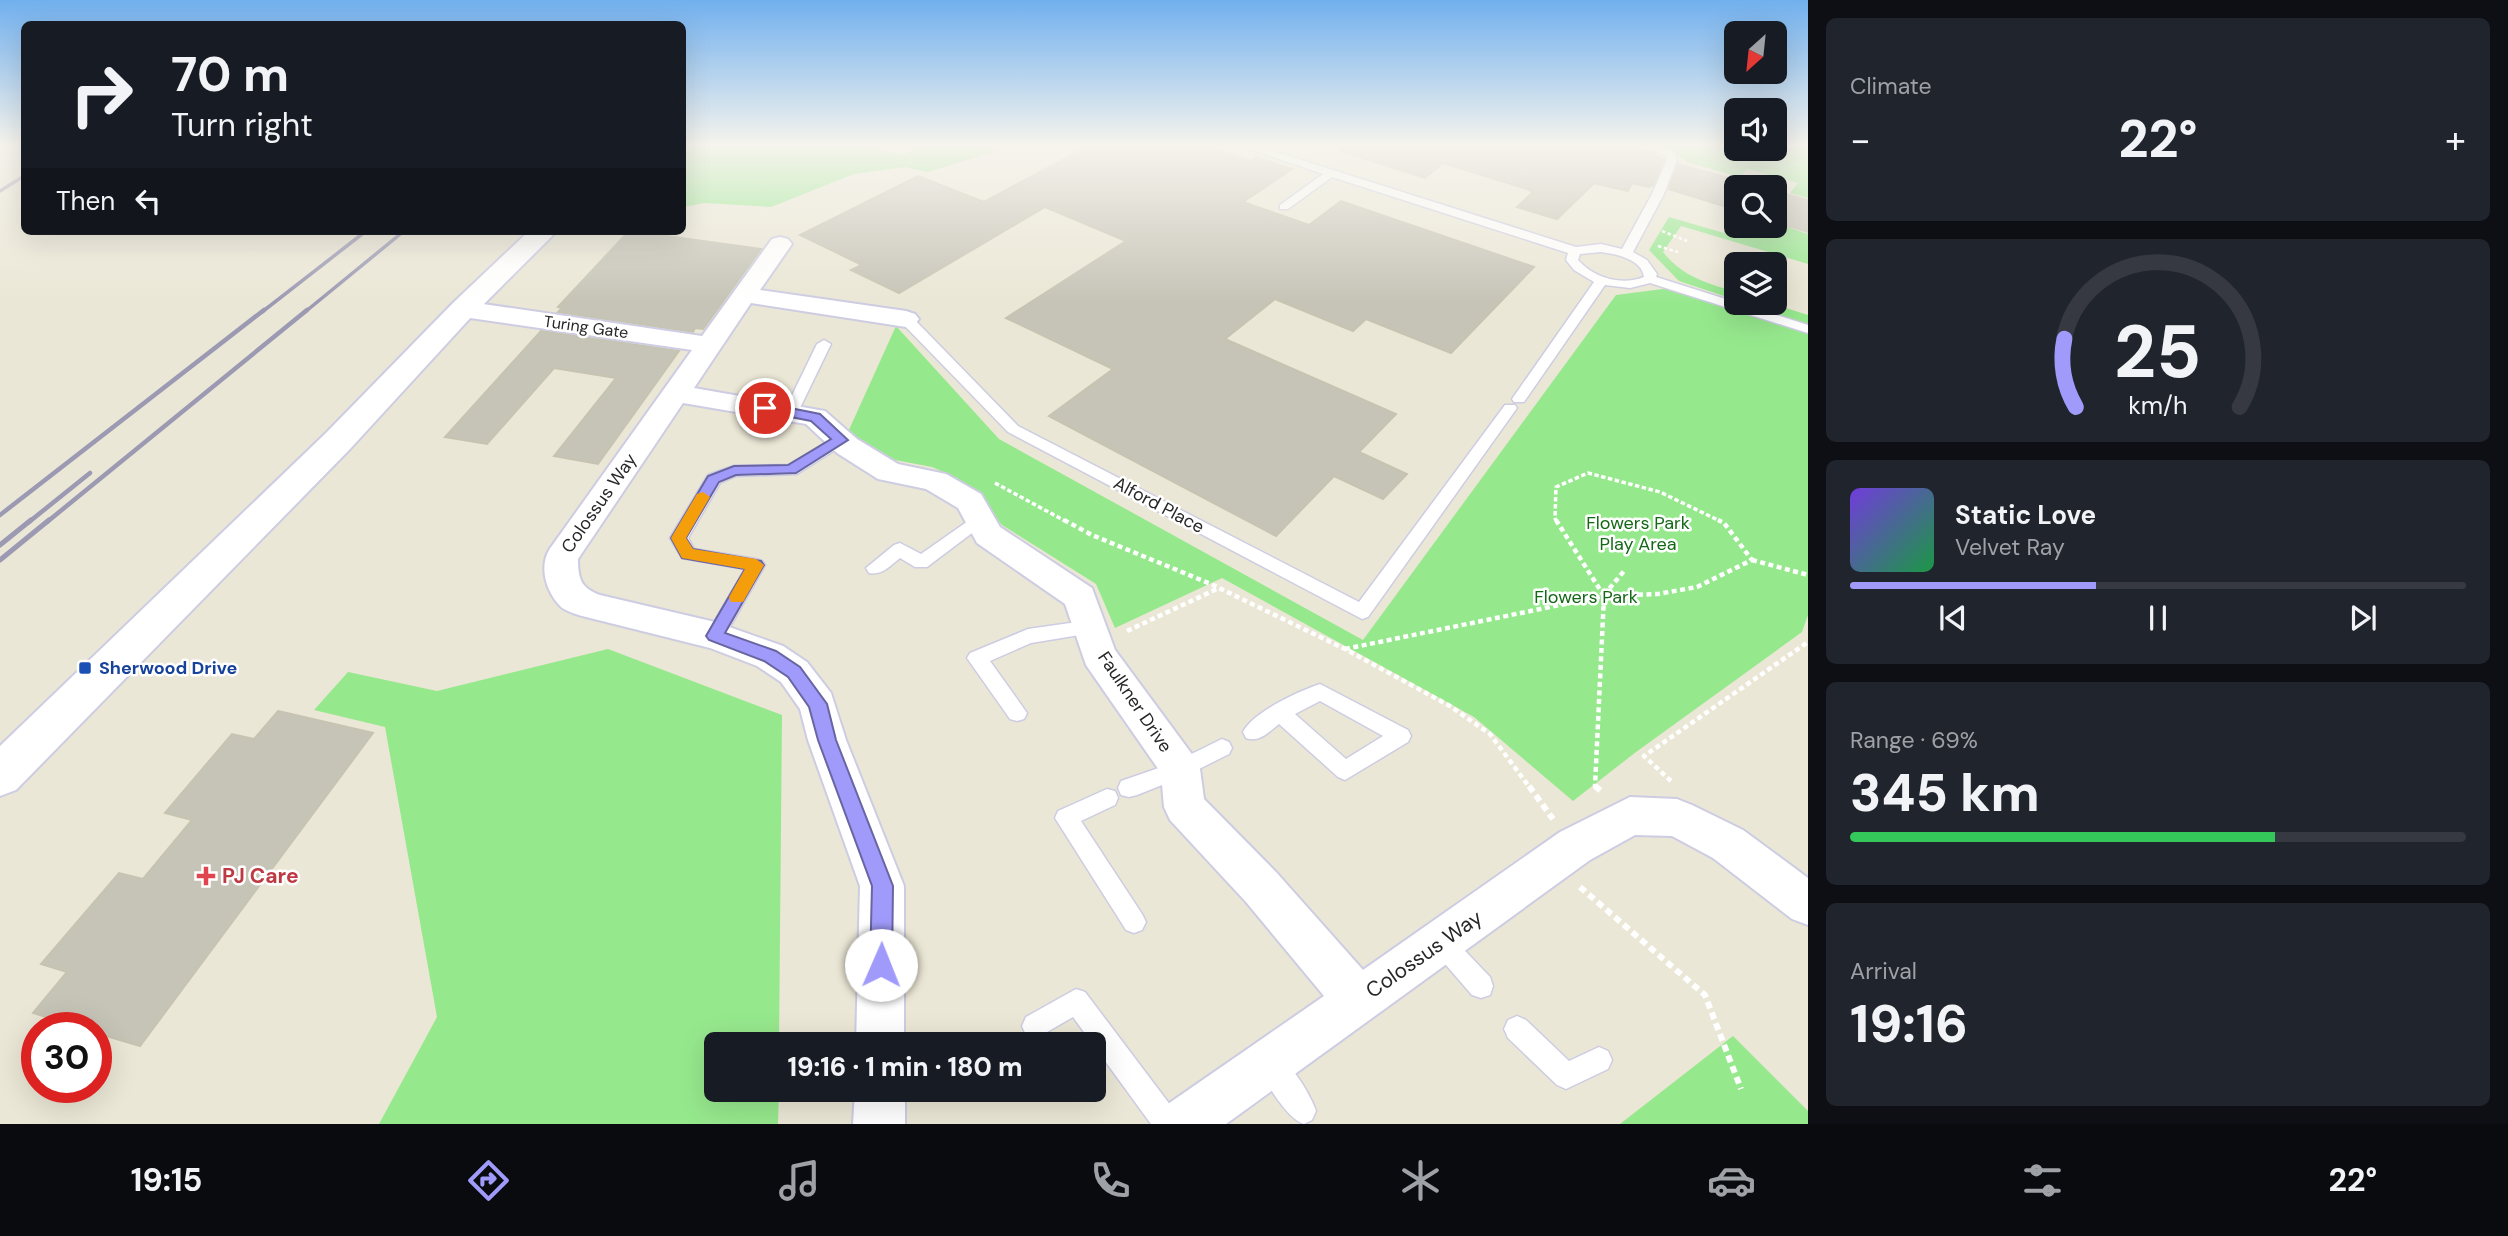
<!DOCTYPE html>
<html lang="en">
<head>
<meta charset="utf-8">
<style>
	:root { --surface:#171b24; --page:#20242c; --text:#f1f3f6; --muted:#9ea1a6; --line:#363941; --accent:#a09bfa }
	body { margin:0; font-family:"DM Sans",sans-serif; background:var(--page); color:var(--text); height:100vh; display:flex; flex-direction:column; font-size:26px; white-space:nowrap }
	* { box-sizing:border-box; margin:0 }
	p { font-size:23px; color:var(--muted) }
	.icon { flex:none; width:38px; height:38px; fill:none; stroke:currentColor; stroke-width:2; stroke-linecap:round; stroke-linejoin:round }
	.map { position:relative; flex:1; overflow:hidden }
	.drawer { display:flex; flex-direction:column; gap:18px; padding:18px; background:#0d0f14; width:700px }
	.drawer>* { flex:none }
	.banner { position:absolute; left:21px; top:21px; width:665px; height:214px; border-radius:10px; box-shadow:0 7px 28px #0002; background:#171b24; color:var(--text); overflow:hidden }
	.needle { width:46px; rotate:207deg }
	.fabs { position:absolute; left:1724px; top:21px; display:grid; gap:14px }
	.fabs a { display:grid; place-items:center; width:63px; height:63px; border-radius:10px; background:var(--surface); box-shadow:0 7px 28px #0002; font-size:35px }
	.speed { position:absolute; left:21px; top:1012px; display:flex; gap:14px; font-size:35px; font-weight:700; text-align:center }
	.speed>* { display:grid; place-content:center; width:91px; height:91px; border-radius:50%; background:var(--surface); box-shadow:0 7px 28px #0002; line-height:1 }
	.speed .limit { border:10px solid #d22; background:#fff; color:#111 }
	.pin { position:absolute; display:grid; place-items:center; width:60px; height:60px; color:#fff; margin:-30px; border:4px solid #fff; border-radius:50%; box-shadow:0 2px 7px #0007 }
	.me { position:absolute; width:77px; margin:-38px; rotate:1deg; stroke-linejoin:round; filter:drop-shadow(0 0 5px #0008) }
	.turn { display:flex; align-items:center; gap:24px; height:147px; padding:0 35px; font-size:32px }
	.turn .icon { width:91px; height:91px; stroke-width:2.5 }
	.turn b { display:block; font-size:49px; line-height:60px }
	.then { display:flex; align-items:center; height:66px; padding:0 35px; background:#0003; gap:14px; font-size:26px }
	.big { font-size:52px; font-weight:800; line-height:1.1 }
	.drawer .widget { flex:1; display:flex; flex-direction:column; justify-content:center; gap:10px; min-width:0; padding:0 24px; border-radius:10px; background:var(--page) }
	.drawer .dial { align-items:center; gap:0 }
	.dial svg { height:182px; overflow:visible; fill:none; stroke:var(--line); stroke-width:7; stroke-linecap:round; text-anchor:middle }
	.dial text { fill:var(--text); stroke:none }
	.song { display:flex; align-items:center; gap:21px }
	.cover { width:84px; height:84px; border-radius:10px; background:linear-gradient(135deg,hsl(260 70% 55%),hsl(140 70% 35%)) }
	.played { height:7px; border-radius:4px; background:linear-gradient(90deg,var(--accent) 40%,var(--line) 40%) }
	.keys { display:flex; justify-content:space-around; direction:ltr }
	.heat { display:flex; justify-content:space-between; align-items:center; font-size:38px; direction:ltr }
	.charge { height:10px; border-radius:5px; background:linear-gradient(90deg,#34c759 69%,var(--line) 0) }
	.trip { position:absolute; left:704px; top:1032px; width:402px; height:70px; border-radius:10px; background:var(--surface); box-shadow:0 7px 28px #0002; font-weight:800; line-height:70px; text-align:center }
	.tab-bar { display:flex; height:112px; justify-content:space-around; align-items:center; background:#090b0e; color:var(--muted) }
	.tab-bar .icon { width:49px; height:49px }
	.tab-bar .current { color:var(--accent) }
	.tab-bar b { font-size:32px; color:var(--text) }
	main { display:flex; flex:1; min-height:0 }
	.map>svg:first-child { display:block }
	.green { fill:#96e88d }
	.building { fill:#c6c4b7; stroke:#c6c4b1; stroke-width:2 }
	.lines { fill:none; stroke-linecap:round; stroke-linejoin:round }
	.lane-casing { stroke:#cdcce2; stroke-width:3 }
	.street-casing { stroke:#cdcce2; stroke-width:4 }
	.secondary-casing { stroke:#cdcce2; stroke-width:4 }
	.path-far3 { stroke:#fff; stroke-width:2.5; stroke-dasharray:3.5 2.5; stroke-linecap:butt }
	.path-far2 { stroke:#fff; stroke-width:3.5; stroke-dasharray:4.5 2.5; stroke-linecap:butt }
	.path-far1 { stroke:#fff; stroke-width:4.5; stroke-dasharray:5 3.5; stroke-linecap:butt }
	.path { stroke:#fff; stroke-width:6; stroke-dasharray:7 4.5; stroke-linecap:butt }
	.lane { fill:#fff; fill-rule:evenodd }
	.street { fill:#fff; fill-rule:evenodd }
	.secondary { fill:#fff; fill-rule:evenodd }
	.rail-far2 { stroke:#9c99b3; stroke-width:3.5 }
	.rail-far1 { stroke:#9c99b3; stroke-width:4.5 }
	.rail { stroke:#9c99b3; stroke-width:5 }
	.route { fill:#a09bfa; stroke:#6865a2; stroke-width:2 }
	.slow { fill:#f59e0b }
	.transit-dot { fill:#1a4fb4; stroke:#fff; stroke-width:2.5 }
	.health-dot { fill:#e0444e; stroke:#fff; stroke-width:2.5 }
	.labels { text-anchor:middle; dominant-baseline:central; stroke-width:5; stroke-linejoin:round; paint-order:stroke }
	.far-street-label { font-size:16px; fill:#272727; stroke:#fff }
	.street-label { font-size:18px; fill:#272727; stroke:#fff }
	.park-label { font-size:18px; fill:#136816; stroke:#fff }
	.transit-label { font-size:18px; font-weight:bold; fill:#164399; stroke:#fff; text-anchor:start }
	.near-health-label { font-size:21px; font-weight:bold; fill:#be3a42; stroke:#fff; text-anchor:start }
	.near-street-label { font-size:21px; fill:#272727; stroke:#fff }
</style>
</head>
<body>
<main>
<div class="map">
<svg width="1808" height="1124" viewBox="0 0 1808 1124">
	<rect width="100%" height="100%" fill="#ebe7d6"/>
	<g class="green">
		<path d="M693 145H864L903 155 923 145H974L997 151 927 172 905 167 854 174 771 207 704 203 683 207V154Z"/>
		<path d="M1661 145H1736V149L1808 145V198L1790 193 1798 183 1748 169 1740 177 1687 162 1673 150Z"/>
		<path d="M1669 217 1724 233 1757 232 1763 226H1774L1775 223 1808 234V264L1681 226 1663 252C1683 277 1707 283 1736 292V300L1679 281 1649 250Z"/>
		<path d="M1670 288 1808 333V615L1802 632 1636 752 1573 801 1474 717 1222 578 1115 628 1096 584 1002 525 957 478 932 467 895 460 848 432 896 326 999 439 1363 640 1616 295Z"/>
		<path d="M1744 303H1770L1808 315V324Z"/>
		<path d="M608 649 782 715 779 1045H716V1090H779L778 1124H379L437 1017 385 727 314 710 348 672 437 691Z"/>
		<path d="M1733 1036 1808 1111V1124H1620Z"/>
	</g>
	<g class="building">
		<path d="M1090 145H1205L1251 161 1257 157 1292 169 1243 202 1309 225 1341 201 1534 267 1451 353 1366 319 1353 331 1275 299 1225 339 1396 414 1359 452 1407 474 1383 499 1334 476 1276 536 1049 416 1113 369 1006 318 1126 241 1045 207 899 293 851 270 862 265 800 235 918 176 984 202Z"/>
		<path d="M1341 145H1619L1654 153 1664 160 1653 185 1649 187 1632 183 1628 191 1594 183 1557 219 1517 207 1533 192 1527 189 1443 163 1425 178 1340 151Z"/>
		<path d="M1678 164 1761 187H1736V210L1669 189Z"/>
		<path d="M1774 191 1808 200V232L1774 222Z"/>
		<path d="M629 231H631L761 249 703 329 695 328 693 332 558 312 562 308 558 307Z"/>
		<path d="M541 331 679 351 598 464 554 456 616 378 554 368 487 444 445 437Z"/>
		<path d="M278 711 373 733 140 1046 96 1033V1027H79L33 1013 67 972 41 964 119 873 143 879 192 820 165 813 232 734 254 739Z"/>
	</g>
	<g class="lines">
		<g class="lane-casing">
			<g id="lane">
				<path d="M1238 145H1254L1576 247 1601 244 1622 249 1652 194 1667 160 1665 155 1643 145H1658L1674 151 1677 160 1664 194 1633 252 1647 260 1657 274 1656 277 1808 325V333L1650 283 1630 288 1605 285 1524 402H1514L1512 399 1594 282 1574 270 1566 260 1568 253 1332 177 1288 209H1280V205L1323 174ZM1601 252C1616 254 1642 259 1644 277 1621 286 1594 278 1578 260L1580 254Z"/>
				<path d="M906 315 911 316 1018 426 1359 602 1505 405H1515L1517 408 1368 617 1362 619 1008 432 901 322 899 319Z"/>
				<path d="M824 340 831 344 798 412 796 415H786L784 412 817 344Z"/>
				<path d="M841 435 846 437 849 440 846 443 797 474 736 476 720 483 688 538 694 549 756 559 762 561 765 565 722 641 715 643 708 641 706 636 745 569 682 558 670 538 708 475 734 466 788 465Z"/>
				<path d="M978 514 986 520 984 524 927 567H915L900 558C891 565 882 576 869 573L866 568 894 545 900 543 921 554Z"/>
				<path d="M1091 620 1098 622 1100 627 1098 632 1031 643 990 661 1027 713 1024 719 1017 721 1010 719 967 658 970 653 1028 629Z"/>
				<path d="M1320 684 1408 730 1411 736 1408 742 1345 780 1338 777 1279 724C1269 732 1259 743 1246 738L1243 732C1253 712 1299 691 1320 684ZM1320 701 1383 736 1346 759 1295 714Z"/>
				<path d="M1222 739 1229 742 1232 748 1229 754 1187 775 1137 795 1129 797 1121 795 1118 788 1121 781 1173 763Z"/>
				<path d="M1107 789 1115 791 1118 798 1115 805 1081 821 1142 914 1146 922 1142 930 1134 933 1126 930 1055 818 1058 811Z"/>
				<path d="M1441 930 1449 934 1490 977 1493 986 1490 995 1481 998 1472 995 1433 950 1429 942 1433 934Z"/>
				<path d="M1076 989 1085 992 1177 1114 1180 1124H1151L1073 1017 1035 1039 1026 1035 1022 1026 1026 1017Z"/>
				<path d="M1517 1016 1526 1020 1569 1061 1599 1047 1608 1051 1612 1060 1608 1069 1566 1089 1557 1085 1508 1038 1504 1029 1508 1020Z"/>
				<path d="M1271 1052C1290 1060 1309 1092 1316 1111L1312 1120 1304 1124C1287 1119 1265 1082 1258 1065L1262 1056Z"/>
			</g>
		</g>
		<g class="street-casing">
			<g id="street">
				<path d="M780 237 788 239 792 244 760 290 906 311 915 314 919 319 915 324 906 327 751 303 694 388 825 411 857 439 898 464 946 474 981 494 1000 527 1092 588 1115 650 1194 757 1200 769 1204 799 1276 872 1363 970 1560 832 1630 797 1677 799 1692 805 1743 830 1808 878V925L1792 919 1713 858 1672 836 1635 835 1590 860 1226 1124H1157L1165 1106 1324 996 1246 902 1170 820 1164 807 1161 773 1086 665 1065 604 977 543 958 508 926 489 878 479 837 453 806 424 683 403 578 559C578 579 581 588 600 595L715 622 783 646 807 662 831 693 846 740 904 886V1045H856L860 886 808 740 800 709 781 682 757 666 710 648 582 616C575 614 566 611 561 607 546 592 539 568 549 550L692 350 463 317 454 314 450 309 454 304 463 301 702 336 772 239Z"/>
				<path d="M855 1090H905V1124H853Z"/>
			</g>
		</g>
		<g class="secondary-casing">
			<path id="secondary" d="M529 231H557L473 315 350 449 16 790 0 796V746L326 433 453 303Z"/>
		</g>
		<g class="path-far3">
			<path d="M682 148 687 145"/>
			<path d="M1662 231 1687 241"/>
			<path d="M1658 246 1678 252"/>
		</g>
		<g class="path-far2">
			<path d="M995 483 1067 522"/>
			<path d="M1557 522 1555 518 1556 487 1588 473 1660 492 1722 522"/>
		</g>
		<g class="path-far1">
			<path d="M1064 520 1092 535 1218 587"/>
			<path d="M1556 520 1604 596"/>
			<path d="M1752 560 1808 575"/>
			<path d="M1604 595 1624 571"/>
			<path d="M1604 596 1658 594 1697 587 1752 560 1724 523 1718 520"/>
			<path d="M1127 631 1219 588 1345 649 1450 706 1490 734 1530 788"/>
			<path d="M1345 649 1604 596"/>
			<path d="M1671 781 1644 756 1808 642"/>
			<path d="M1597 788 1595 786 1604 596"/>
		</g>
		<g class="path">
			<path d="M1529 786 1553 819"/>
			<path d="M1595 786 1602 792"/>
			<path d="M1580 887 1705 995 1741 1089"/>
		</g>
		<use href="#lane" class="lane"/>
		<use href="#street" class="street"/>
		<use href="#secondary" class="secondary"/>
		<g class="rail-far2">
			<path d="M0 191 24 176"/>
			<path d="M262 312 366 231"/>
			<path d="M305 312 404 231"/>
		</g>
		<g class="rail-far1">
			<path d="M0 515 264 310"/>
			<path d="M29 522 90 473"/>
			<path d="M47 522 307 310"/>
		</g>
		<g class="rail">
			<path d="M0 545 31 520"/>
			<path d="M0 560 49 520"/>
		</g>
	</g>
	<linearGradient id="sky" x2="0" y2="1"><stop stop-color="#71b0ee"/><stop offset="0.48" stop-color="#f6f4ed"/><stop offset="1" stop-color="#f6f4ed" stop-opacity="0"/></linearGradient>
	<rect width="1808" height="302" fill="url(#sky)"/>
	<path class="route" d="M765 403 820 414 848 440 796 473 736 475 719 482 686 538 693 549 761 561 764 565 725 633 776 651 800 667 827 704 836 740 893 886 892 965 889 973 881 977 873 973 870 965 872 886 818 740 809 707 788 677 764 661 709 640 706 636 745 569 682 558 671 538 708 476 734 466 788 465 831 439 811 421 760 411V405Z"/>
	<path class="slow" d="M703 492 710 497 686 538 693 549 756 559 764 565 743 602H731L729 597 745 569 682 558 671 538 697 494Z"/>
	<rect class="transit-dot" x="78" y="661" width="14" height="14" rx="3.5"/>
	<path class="health-dot" d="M202.5 865.5h7v7h7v7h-7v7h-7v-7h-7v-7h7z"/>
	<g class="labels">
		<g class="far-street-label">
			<text transform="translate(586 327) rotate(8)">Turing Gate</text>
		</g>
		<g class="street-label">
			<text transform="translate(599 503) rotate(-55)">Colossus Way</text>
			<text transform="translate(1159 505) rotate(28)">Alford Place</text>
			<text transform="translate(1135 702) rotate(56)">Faulkner Drive</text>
		</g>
		<g class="park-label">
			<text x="1638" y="523">Flowers Park<tspan x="1638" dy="21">Play Area</tspan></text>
			<text x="1586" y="597">Flowers Park</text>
		</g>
		<g class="transit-label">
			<text x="99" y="668">Sherwood Drive</text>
		</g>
		<g class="near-health-label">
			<text x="222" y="876">PJ Care</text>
		</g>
		<g class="near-street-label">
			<text transform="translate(1424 954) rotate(-35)">Colossus Way</text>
		</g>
	</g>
</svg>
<div class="fabs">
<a><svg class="needle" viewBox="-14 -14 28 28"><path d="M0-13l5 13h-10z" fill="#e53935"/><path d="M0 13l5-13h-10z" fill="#9ea1a6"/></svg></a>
<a><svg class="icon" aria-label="sound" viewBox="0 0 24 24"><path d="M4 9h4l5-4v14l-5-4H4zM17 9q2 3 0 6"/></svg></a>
<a><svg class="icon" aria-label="search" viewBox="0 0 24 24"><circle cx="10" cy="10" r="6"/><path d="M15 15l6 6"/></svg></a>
<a><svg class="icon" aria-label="layers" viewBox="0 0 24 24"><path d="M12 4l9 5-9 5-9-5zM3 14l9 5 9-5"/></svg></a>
</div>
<div class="speed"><div class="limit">30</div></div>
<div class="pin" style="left:765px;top:408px;background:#d93025"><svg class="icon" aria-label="arrive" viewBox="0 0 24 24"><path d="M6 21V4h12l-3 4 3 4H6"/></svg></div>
<svg class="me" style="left:881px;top:965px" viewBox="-20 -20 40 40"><circle r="19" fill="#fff"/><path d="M0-13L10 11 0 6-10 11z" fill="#a09bfa"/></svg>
<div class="trip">19:16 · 1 min · 180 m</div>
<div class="banner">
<div class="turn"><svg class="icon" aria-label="right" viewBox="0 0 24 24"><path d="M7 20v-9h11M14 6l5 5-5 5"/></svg><div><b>70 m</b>Turn right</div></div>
<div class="then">Then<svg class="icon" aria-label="left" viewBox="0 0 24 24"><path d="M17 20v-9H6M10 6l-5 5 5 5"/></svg></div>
</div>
</div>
<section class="drawer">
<div class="widget"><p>Climate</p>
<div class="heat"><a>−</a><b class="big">22°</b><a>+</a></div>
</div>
<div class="widget dial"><svg viewBox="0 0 100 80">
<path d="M14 69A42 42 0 1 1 86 69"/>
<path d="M14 69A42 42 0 0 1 9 39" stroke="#a09bfa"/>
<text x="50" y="56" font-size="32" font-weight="700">25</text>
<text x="50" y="72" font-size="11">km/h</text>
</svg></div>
<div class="widget">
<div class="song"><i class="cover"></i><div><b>Static Love</b><p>Velvet Ray</p></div></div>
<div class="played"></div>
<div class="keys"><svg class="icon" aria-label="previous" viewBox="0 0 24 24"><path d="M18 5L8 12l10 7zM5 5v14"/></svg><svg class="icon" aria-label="pause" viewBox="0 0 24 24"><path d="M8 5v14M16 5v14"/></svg><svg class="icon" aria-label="next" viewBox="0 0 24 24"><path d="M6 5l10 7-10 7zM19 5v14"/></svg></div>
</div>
<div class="widget"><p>Range · 69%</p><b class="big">345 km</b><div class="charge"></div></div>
<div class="widget"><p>Arrival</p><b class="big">19:16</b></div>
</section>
</main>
<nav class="tab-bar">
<b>19:15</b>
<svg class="icon current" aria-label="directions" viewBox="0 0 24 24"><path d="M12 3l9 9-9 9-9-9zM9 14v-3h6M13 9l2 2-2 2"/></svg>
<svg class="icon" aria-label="music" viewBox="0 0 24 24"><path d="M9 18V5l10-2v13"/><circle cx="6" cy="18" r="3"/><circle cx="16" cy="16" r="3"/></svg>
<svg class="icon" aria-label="phone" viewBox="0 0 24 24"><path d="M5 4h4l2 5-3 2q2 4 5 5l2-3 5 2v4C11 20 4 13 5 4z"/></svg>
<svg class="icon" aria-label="climate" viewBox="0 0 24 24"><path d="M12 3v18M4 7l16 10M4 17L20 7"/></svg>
<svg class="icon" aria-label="car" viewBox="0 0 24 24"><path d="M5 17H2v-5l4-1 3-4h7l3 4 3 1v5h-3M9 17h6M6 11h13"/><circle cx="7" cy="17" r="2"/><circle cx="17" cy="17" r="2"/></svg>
<svg class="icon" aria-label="filters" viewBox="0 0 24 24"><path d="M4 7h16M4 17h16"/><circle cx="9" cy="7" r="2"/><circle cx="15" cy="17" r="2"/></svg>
<b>22°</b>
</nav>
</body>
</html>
